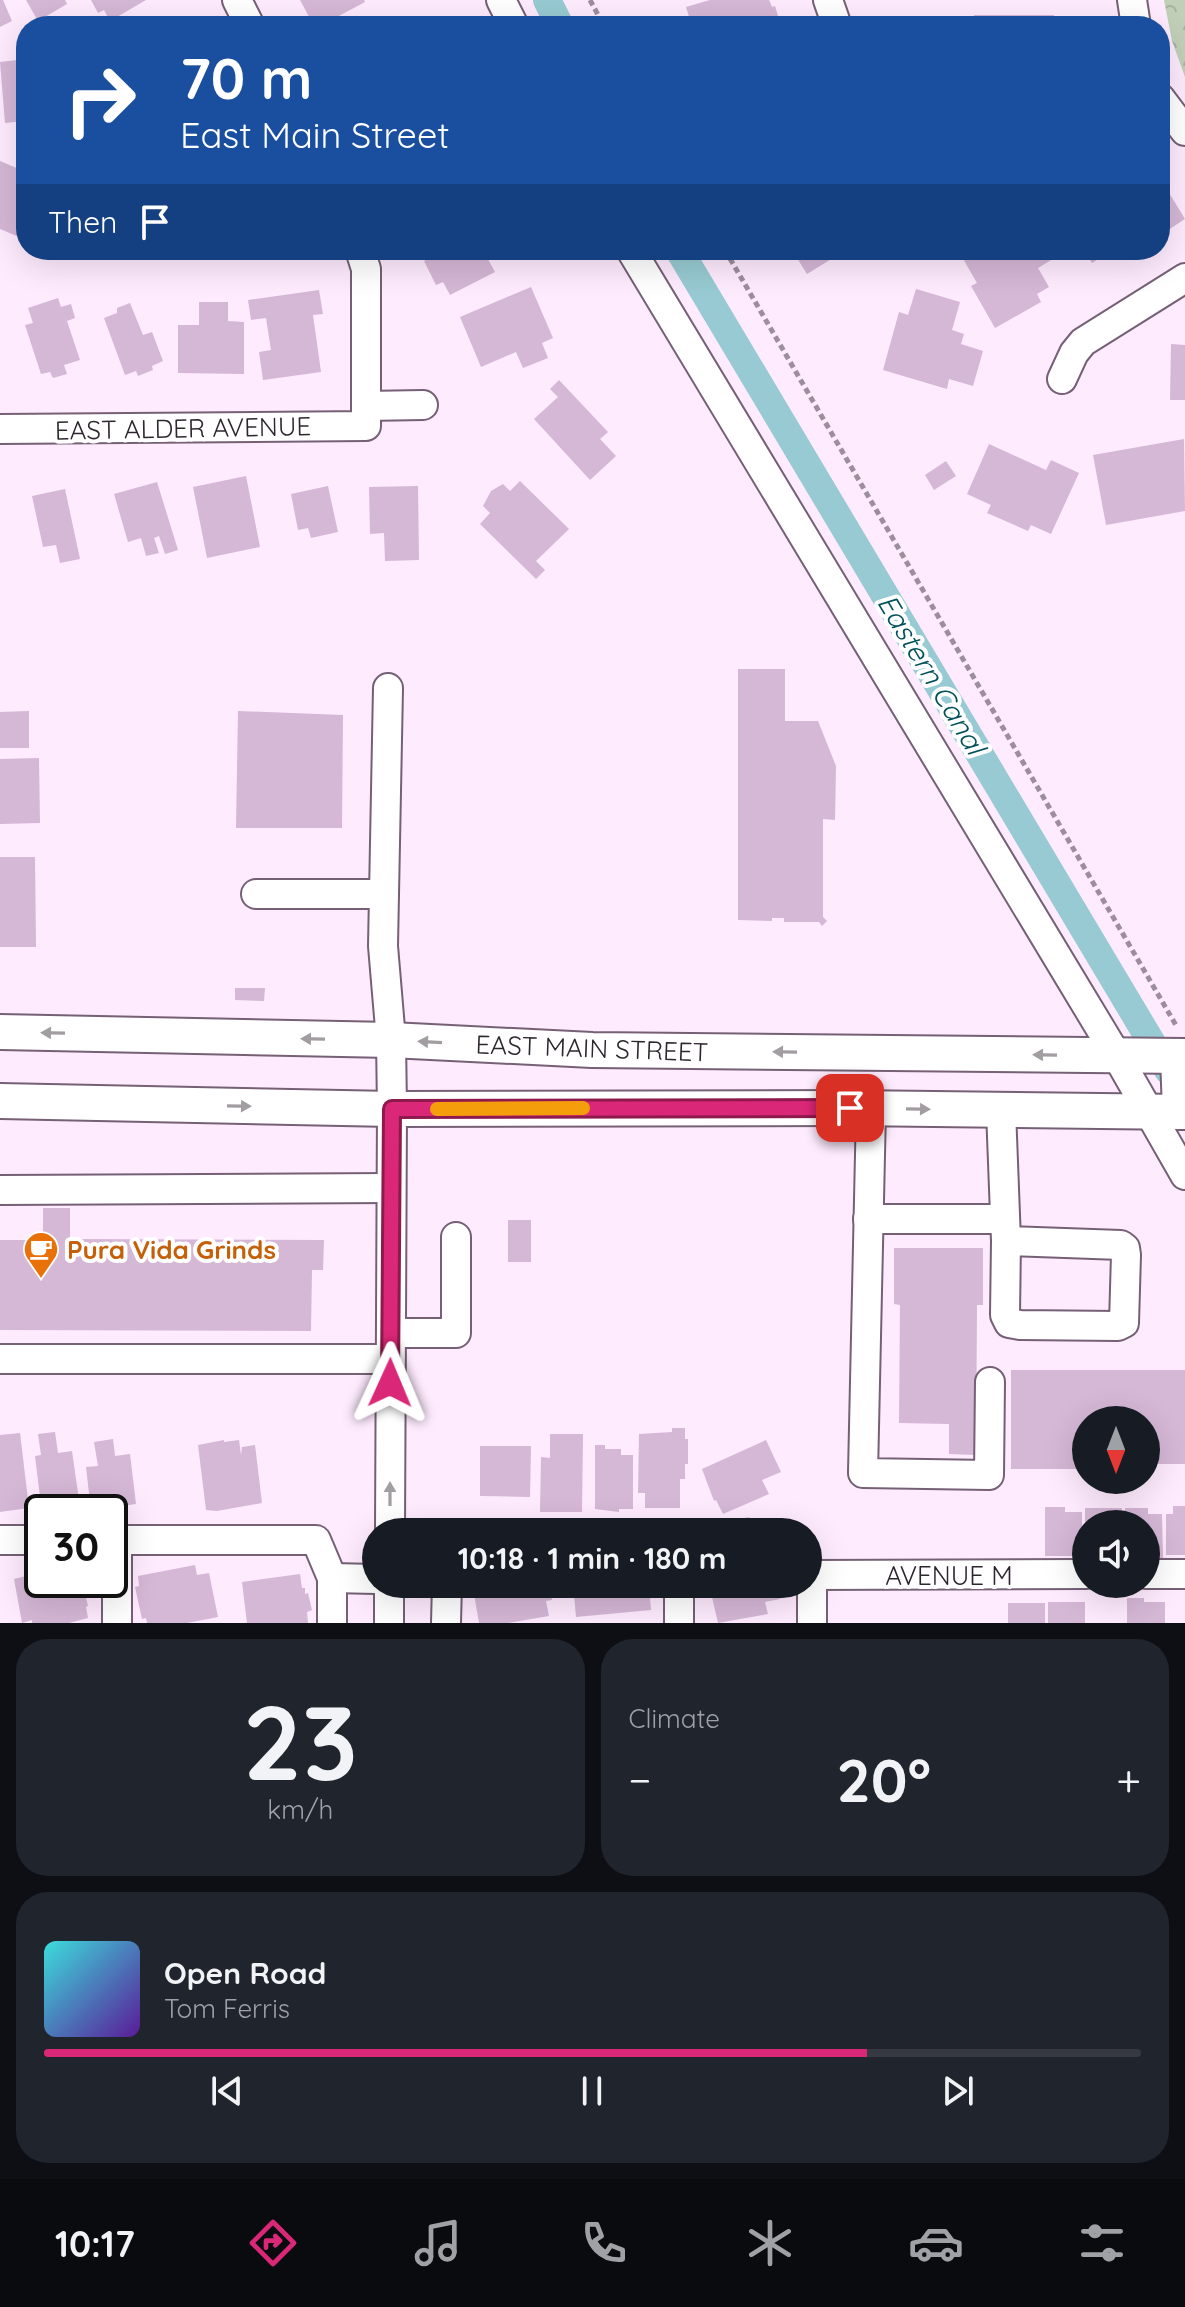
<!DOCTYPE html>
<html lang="en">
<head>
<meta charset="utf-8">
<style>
	:root { --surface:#171b24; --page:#20242c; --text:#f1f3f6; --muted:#9ea1a6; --line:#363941; --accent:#db2777 }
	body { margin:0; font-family:Quicksand,sans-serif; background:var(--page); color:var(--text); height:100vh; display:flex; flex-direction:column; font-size:30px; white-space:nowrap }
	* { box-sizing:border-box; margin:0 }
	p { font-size:26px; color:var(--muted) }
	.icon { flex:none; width:44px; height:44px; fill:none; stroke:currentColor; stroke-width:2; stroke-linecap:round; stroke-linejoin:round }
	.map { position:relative; height:1623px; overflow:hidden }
	.side { display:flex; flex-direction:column; gap:16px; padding:16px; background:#0d0f14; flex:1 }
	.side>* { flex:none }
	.top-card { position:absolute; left:16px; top:16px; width:1154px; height:244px; border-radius:32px; box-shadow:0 8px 32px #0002; background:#1a4fa0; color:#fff; overflow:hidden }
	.needle { width:52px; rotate:180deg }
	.fabs { position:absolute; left:1072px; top:1406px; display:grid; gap:16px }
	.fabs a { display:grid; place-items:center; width:88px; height:88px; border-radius:50%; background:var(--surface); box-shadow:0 8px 32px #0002; font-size:40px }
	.speed { position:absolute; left:24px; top:1494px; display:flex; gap:16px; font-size:40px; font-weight:700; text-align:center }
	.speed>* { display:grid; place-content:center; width:104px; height:104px; border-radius:50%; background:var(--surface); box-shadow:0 8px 32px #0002; line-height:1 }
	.speed .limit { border:4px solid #111; border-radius:12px; background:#fff; color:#111 }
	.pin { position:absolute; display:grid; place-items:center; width:68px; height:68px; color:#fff; margin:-34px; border-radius:16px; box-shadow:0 4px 12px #0006 }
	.me { position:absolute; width:88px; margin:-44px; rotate:1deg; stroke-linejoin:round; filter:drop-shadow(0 0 6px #0008) }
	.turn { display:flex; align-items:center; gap:28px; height:168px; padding:0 32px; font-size:36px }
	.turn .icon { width:104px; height:104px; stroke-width:2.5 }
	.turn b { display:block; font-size:56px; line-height:68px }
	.then { display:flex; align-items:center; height:76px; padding:0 32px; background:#0003; gap:16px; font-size:30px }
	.big { font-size:60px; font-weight:700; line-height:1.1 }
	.side .tile { flex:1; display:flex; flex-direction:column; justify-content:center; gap:12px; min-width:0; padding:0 28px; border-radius:32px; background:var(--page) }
	.side .dial { align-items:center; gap:0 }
	.dial b { font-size:104px; line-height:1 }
	.song { display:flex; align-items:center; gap:24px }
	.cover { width:96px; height:96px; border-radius:12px; background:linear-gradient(135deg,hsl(180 70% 55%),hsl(270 70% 35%)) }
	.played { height:8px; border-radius:4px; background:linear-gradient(90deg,var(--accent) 75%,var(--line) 75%) }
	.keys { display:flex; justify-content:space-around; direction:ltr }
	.heat { display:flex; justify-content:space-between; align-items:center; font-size:44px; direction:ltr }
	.side .tiles { flex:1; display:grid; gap:16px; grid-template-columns:1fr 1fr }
	.tile:last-child { grid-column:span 2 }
	.trip { position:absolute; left:362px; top:1518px; width:460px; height:80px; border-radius:40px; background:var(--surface); box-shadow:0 8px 32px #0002; font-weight:700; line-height:80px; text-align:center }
	.tab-bar { display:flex; height:128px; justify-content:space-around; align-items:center; background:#090b0e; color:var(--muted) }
	.tab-bar .icon { width:56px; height:56px }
	.tab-bar .current { color:var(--accent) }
	.tab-bar b { font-size:36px; color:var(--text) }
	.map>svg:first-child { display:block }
	.park { fill:url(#park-crowns) }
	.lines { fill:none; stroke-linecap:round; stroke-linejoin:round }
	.canal { stroke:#97cad2; stroke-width:28 }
	.building { fill:#d5b7d6 }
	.minor-casing { stroke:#756075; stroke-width:32 }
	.major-casing { stroke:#756075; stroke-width:38 }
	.path { stroke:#9c8e9c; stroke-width:5; stroke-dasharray:6 4; stroke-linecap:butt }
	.minor { stroke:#fff; stroke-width:28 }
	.major { stroke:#fff; stroke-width:34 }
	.oneway { fill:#a19da1 }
	.route-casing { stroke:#8e194d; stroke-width:20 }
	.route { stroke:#db2777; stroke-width:14 }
	.slow { stroke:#f59e0b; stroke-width:14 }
	.labels { text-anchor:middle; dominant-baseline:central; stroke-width:8; stroke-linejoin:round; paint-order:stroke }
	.street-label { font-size:26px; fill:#2e262f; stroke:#fff }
	.food-label { font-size:26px; font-weight:bold; fill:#c56008; stroke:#fff; text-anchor:start }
	.water-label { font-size:28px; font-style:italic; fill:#015059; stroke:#fff }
</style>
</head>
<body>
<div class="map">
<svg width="1185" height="1623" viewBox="0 0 1185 1623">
	<defs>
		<pattern id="park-crowns" width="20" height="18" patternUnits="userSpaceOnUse" patternTransform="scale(2)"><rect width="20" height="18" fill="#c2cfb8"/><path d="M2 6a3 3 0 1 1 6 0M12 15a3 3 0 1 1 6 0" fill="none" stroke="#a7b29e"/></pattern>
	</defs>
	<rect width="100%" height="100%" fill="#feebfe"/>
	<path class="park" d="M1164 0H1185V77L1172 41Z"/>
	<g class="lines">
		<g class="canal">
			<path d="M547 0 560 26"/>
			<path d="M679 250 1168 1070"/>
		</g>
	</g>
	<g class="building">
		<path d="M0 0H3L12 21 0 27Z"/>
		<path d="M26 0H65L67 4 38 21Z"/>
		<path d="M91 0H146L110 21 104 10 98 13Z"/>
		<path d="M300 0H364L365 2 320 26H314Z"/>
		<path d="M710 0H769L772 7 775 6 781 26H692L686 7Z"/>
		<rect x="974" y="15" width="80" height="11"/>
		<path d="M26 59V121L5 123 0 62Z"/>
		<path d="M0 161 26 172V237L24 239 0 229Z"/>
		<path d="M1160 178 1185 219 1162 234 1160 231Z"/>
		<path d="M445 250H483L495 272 450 295 443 282 436 285 424 261Z"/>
		<path d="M792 250H846L807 274Z"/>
		<path d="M958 250H1054L1058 256 1038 268 1049 287 1037 294 1041 302 995 328 971 286 977 283Z"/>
		<path d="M1084 250H1113L1092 263Z"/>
		<path d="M531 287 553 338 542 343 548 358 523 368 516 352 481 367 460 317Z"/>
		<path d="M916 289 960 302 952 330 964 334 961 344 983 351 973 386 949 379 947 389 883 370 899 312 908 315Z"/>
		<path d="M319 290 323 314 313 315 321 372 263 380 259 352 271 350 266 318 251 320 248 300Z"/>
		<path d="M58 298 61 307 71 304 75 318 67 321 80 360 64 365 67 374 53 378 50 372 41 374 25 325 33 323 28 308Z"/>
		<path d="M199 302H228V321L244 322V374L178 373V325H199Z"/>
		<path d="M130 303 143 335 152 332 163 361 152 366 153 370 138 376 136 371 125 375 104 318 117 313V308Z"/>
		<path d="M1171 344 1185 345V400H1170Z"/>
		<path d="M559 380 608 432 600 439 616 456 590 480 534 419 558 397 550 389Z"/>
		<path d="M1184 439 1185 511 1106 525 1093 455Z"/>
		<path d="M989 444 1046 470 1051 460 1079 473 1051 534 1031 525 1028 531 987 513 991 505 967 494Z"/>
		<path d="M946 461 956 476 934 490 925 475Z"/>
		<path d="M246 476 260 547 207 558 193 487Z"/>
		<path d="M520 481 569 529 536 561 545 570 536 579 480 524 490 513 483 506 491 491 503 484 510 491Z"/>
		<path d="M157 482 178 550 165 554 159 536 154 538 159 553 146 556 141 538 128 542 114 494Z"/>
		<path d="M328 486 338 532 311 538 308 528 298 530 291 494Z"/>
		<path d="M418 486 419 560 385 561 384 533 370 534 369 487Z"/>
		<path d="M65 489 80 559 60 563 56 545 43 547 32 496Z"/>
		<path d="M738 669H785V721H818L836 766 835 820 823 819V917L827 921 822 926 819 922H784V918H772V921L738 920Z"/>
		<path d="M29 711V748H0V712Z"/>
		<path d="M238 711 343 715 342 828H236Z"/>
		<path d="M39 758 40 823 0 824V759Z"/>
		<path d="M0 857H35L36 947H0Z"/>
		<path d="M235 988H265L264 1001 235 1000Z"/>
		<path d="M43 1208H70V1239L324 1240 323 1270H312L311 1331 0 1330V1240H43Z"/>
		<rect x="508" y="1220" width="23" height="42"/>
		<path d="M894 1248H983V1305H977L976 1455 949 1454V1424L899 1423 900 1305 894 1304Z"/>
		<path d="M1011 1370H1185V1464H1146V1420H1086V1469H1011Z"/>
		<path d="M672 1428H685V1439H688V1464H685V1479H680V1508H645V1493H638L639 1434 672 1432Z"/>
		<path d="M55 1432 58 1453 72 1451 79 1500 49 1506 48 1504 41 1505 35 1456 41 1455 38 1434Z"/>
		<path d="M20 1433 29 1508 0 1512V1435Z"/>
		<path d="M550 1434H583L582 1512H540L541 1457 550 1458Z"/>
		<path d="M113 1439 115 1456 130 1454 136 1504 122 1506V1511H91L86 1467 98 1466 94 1442Z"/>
		<path d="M224 1440V1442L239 1440 241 1455 242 1447 255 1445 262 1503 217 1511 206 1510 198 1445Z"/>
		<path d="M766 1440 781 1472 762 1480 769 1494 723 1514 716 1500 714 1501 702 1469Z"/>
		<path d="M595 1445H605V1449H621V1455H633V1509H619V1512L595 1509Z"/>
		<path d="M480 1446H531L530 1497 480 1496Z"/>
		<path d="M1173 1506H1185V1555H1166V1514H1173Z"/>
		<path d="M1045 1507H1065V1512H1082V1556H1045Z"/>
		<rect x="1085" y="1508" width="37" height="16"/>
		<path d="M1125 1508H1148V1514H1162L1163 1558H1146V1524H1125Z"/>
		<path d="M749 1517 752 1526 779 1520 781 1532H705L704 1527Z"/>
		<path d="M195 1565 197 1575 209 1573 218 1617 187 1623H147L146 1618 142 1619 135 1587 139 1586 138 1576Z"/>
		<path d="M42 1572V1580H82L88 1606 86 1607 88 1618 69 1623H32V1620L22 1623 14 1579Z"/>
		<path d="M300 1574 302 1588H305V1594L308 1593 312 1610 307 1612 308 1623H247L242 1582Z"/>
		<path d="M492 1584 549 1585 552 1600 546 1601 549 1616 508 1623H479L473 1588Z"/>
		<path d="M573 1584H649L651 1610 576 1617Z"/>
		<path d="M712 1584H777L780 1599 765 1602 768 1614 718 1623 711 1593H713Z"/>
		<path d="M1127 1598H1144V1602H1165V1623H1127Z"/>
		<rect x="1048" y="1602" width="37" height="21"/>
		<rect x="1008" y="1603" width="37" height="20"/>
	</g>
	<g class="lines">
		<g class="minor-casing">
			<g id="minor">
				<path d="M237 0 250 26"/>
				<path d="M501 0 514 26"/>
				<path d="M828 0 837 26"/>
				<path d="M1132 0 1136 26"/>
				<path d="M1160 98 1185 131"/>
				<path d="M631 250 1117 1056 1185 1175"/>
				<path d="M1062 379 1074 353 1083 342 1185 278"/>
				<path d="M366 406 423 405"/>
				<path d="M0 429 366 426V269L360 250"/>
				<path d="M388 688 383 946 391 1040 392 1109 390 1532"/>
				<path d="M256 894H384"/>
				<path d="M871 1109 863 1473 989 1475 990 1382"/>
				<path d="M1001 1110 1006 1241 1005 1315 1009 1323 1020 1325 1118 1326 1124 1323 1126 1255 1125 1248 1121 1245 1006 1241"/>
				<path d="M0 1190 391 1188"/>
				<path d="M868 1219H1005"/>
				<path d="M391 1333H456V1237"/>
				<path d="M0 1359H390"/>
				<path d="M0 1540H42"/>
				<path d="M110 1540H316L332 1578V1623"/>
				<path d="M117 1540V1623"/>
				<path d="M1146 1574H1185"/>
				<path d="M332 1578 376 1579"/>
				<path d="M389 1623V1584"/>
				<path d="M446 1623 447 1584"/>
				<path d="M679 1623V1584"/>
				<path d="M812 1623V1575L1086 1574"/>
			</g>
		</g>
		<g class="major-casing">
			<g id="major">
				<path d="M0 1032 391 1040 592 1050 1185 1056"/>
				<path d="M1178 1056 1180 1112"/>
				<path d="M0 1101 392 1109 850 1108 1185 1112"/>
			</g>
		</g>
		<g class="path">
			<path d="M590 0 604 26"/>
			<path d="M725 250 1177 1027"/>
		</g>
		<use href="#minor" class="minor"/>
		<use href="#major" class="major"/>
	</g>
	<defs><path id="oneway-solid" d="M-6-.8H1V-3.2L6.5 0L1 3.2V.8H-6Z" transform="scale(2)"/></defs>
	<g class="oneway">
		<use href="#oneway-solid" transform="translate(53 1033) rotate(-179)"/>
		<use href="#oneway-solid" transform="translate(313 1039) rotate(-179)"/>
		<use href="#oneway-solid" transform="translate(430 1042) rotate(-177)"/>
		<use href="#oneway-solid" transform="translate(785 1052) rotate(-179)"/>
		<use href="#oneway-solid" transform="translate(1045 1055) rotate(-179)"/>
		<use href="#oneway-solid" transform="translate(239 1106) rotate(1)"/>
		<use href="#oneway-solid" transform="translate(918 1109) rotate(1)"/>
		<use href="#oneway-solid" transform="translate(390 1494) rotate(-90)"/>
	</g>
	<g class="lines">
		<g class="route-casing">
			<path id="route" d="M390 1383 392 1109 850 1108"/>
		</g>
		<use href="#route" class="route"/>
		<path class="slow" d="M437 1109 583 1108"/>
	</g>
	<defs>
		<g id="cafe-pin" transform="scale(1.8)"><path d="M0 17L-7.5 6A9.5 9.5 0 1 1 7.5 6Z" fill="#e8710a" stroke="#fff"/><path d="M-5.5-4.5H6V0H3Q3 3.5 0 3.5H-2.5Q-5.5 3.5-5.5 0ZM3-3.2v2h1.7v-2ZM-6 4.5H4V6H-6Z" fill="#fff"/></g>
	</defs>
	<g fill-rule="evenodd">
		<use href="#cafe-pin" x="41" y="1249"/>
	</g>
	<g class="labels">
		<g class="street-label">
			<text transform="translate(183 428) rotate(-1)">EAST ALDER AVENUE</text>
			<text transform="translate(592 1048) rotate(2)">EAST MAIN STREET</text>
			<text x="949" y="1575">AVENUE M</text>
		</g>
		<g class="food-label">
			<text x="67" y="1249">Pura Vida Grinds</text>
		</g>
		<g class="water-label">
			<text transform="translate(932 674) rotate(59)">Eastern Canal</text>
		</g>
	</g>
</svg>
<div class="fabs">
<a><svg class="needle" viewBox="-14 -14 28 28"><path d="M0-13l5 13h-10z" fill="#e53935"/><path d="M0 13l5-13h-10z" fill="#9ea1a6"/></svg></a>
<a><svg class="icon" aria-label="sound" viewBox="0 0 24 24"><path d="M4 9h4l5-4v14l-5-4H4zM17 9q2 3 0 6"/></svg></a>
</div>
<div class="speed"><div class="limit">30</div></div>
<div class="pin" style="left:850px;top:1108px;background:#d93025"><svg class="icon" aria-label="arrive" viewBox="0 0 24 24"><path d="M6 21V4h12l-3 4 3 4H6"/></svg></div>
<svg class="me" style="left:390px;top:1383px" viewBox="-20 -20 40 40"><path d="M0-17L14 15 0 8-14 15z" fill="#db2777" stroke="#fff" stroke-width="4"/></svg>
<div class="trip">10:18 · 1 min · 180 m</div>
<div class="top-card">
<div class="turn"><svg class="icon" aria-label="right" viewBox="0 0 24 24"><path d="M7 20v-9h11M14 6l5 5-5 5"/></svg><div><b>70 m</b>East Main Street</div></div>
<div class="then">Then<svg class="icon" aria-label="arrive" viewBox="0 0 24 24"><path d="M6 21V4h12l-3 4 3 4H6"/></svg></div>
</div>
</div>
<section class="side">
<div class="tiles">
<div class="tile dial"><b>23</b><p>km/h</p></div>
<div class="tile"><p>Climate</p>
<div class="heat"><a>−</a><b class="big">20°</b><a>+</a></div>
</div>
<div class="tile">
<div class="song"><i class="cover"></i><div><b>Open Road</b><p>Tom Ferris</p></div></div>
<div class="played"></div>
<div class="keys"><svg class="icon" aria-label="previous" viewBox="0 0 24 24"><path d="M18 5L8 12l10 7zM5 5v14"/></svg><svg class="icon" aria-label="pause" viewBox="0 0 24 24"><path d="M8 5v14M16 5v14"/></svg><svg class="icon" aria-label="next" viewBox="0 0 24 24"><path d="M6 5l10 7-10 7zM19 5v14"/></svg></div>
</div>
</div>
</section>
<nav class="tab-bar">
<b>10:17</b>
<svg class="icon current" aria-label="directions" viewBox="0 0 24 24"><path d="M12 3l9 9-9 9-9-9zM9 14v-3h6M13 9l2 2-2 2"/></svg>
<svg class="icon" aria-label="music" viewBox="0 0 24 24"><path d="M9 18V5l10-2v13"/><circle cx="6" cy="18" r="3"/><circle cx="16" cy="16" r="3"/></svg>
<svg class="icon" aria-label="phone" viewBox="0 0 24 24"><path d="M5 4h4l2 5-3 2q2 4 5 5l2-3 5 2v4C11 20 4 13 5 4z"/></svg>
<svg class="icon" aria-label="climate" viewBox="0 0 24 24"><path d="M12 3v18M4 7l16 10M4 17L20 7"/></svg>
<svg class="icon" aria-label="car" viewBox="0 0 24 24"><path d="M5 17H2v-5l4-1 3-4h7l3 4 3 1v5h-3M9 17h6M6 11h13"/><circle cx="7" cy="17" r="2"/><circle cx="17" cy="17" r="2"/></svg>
<svg class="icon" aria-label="filters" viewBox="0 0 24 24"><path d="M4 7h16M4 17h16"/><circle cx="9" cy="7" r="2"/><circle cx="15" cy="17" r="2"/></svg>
</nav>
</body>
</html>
